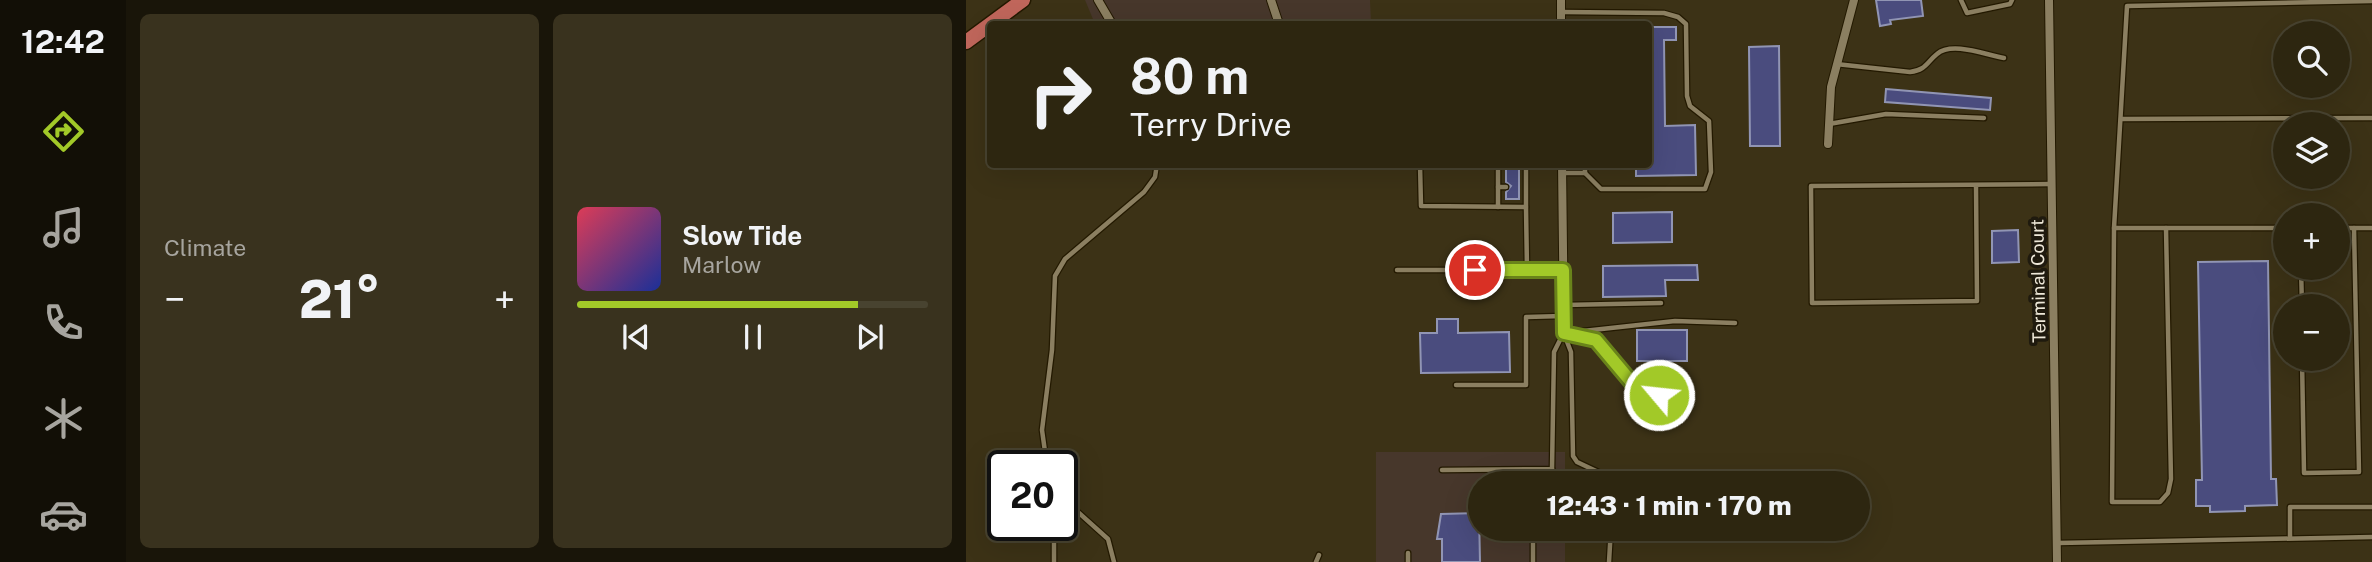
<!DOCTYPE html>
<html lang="en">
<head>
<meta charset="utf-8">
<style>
	:root { --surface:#2d2610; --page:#39321e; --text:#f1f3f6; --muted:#a7a59f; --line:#484330; --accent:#a2c928 }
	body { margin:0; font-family:"Public Sans",sans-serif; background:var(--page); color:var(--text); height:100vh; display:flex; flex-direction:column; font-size:26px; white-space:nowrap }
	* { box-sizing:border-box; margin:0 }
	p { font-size:23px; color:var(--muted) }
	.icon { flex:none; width:38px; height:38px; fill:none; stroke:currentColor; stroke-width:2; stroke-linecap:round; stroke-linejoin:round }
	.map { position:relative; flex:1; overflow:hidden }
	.sheet { display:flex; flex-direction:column; gap:14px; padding:14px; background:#191509; width:840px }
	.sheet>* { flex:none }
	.hud { position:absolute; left:21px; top:21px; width:665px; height:147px; border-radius:7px; box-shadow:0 7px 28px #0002,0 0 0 2px var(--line); background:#2d2610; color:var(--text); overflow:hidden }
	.controls { position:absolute; left:1307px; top:21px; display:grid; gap:14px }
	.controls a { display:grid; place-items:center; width:77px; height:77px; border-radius:50%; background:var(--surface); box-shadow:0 7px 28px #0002,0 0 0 2px var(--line); font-size:35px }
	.speed { position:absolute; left:21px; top:450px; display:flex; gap:14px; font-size:35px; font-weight:700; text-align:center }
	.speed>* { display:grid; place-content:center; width:91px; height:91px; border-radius:50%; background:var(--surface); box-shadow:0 7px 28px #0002,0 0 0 2px var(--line); line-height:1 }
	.speed .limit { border:4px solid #111; border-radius:10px; background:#fff; color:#111 }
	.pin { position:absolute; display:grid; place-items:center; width:60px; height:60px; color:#fff; margin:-30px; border:4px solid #fff; border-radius:50%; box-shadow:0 2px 7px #0007 }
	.me { position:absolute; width:77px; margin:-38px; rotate:298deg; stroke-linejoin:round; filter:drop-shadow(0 0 5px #0008) }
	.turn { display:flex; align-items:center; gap:24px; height:147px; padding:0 28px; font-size:32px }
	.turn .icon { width:91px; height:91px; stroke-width:2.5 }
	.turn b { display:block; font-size:49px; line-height:60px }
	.big { font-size:52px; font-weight:800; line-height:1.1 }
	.sheet .card { flex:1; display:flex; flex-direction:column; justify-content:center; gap:10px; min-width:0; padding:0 24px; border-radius:10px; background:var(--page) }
	.song { display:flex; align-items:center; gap:21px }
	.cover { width:84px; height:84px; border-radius:10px; background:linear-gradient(135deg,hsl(350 70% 55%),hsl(230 70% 35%)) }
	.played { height:7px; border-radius:4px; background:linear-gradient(90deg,var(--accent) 80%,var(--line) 80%) }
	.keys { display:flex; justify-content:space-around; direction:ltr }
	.heat { display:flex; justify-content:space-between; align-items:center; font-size:38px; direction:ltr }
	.sheet .tiles { flex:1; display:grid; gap:14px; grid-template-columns:repeat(2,1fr) }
	.trip { position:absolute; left:502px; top:471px; width:402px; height:70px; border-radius:35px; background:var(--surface); box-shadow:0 7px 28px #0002,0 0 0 2px var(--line); font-weight:800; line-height:70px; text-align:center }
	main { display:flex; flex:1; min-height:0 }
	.tab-bar { display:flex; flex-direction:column; width:126px; justify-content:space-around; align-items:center; background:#120f06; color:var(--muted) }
	.tab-bar .icon { width:49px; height:49px }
	.tab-bar .current { color:var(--accent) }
	.tab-bar b { font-size:32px; color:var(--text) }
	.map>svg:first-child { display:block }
	.commercial { fill:#47372b }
	.building { fill:#4a4c7e; stroke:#9195b4; stroke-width:2 }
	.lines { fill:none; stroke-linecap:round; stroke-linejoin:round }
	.lane-casing { stroke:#231900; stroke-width:7 }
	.street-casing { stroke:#231900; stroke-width:10 }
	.primary-casing { stroke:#231900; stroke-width:17 }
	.lane { stroke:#8b7f61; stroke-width:4.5 }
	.street { stroke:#8b7f61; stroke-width:8 }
	.primary { stroke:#c0665b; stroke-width:14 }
	.route-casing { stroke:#69831a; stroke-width:18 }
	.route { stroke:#a2c928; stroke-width:12 }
	.labels { text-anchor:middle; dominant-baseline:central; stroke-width:7; stroke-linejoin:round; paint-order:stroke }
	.street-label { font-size:18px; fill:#eee8d8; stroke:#1f1a0e }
</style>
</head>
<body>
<main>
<nav class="tab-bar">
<b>12:42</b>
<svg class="icon current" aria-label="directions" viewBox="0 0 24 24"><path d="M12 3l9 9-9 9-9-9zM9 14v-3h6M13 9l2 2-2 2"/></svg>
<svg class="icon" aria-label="music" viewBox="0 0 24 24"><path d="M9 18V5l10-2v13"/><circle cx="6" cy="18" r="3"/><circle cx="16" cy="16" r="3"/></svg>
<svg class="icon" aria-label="phone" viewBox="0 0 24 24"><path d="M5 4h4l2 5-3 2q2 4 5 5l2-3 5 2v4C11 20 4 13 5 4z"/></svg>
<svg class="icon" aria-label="climate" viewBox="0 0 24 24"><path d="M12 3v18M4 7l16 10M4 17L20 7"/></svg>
<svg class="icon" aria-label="car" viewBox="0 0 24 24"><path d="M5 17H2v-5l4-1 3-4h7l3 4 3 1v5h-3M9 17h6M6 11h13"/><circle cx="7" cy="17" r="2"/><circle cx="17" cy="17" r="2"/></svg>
</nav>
<section class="sheet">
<div class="tiles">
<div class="card"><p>Climate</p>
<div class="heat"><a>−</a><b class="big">21°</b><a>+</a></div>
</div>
<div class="card">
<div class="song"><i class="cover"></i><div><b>Slow Tide</b><p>Marlow</p></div></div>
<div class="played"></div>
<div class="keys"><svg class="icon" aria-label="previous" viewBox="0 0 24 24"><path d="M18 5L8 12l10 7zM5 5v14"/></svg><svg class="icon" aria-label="pause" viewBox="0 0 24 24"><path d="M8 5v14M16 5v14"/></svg><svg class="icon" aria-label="next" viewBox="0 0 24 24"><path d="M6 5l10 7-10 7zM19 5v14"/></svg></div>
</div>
</div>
</section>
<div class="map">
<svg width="1406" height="562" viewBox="0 0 1406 562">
	<rect width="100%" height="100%" fill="#3c3216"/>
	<g class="commercial">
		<path d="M119 0H404L405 22 400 24H129Z"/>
		<path d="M410 452H599V483H514V528L599 529V562H410Z"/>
	</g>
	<g class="building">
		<path d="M910 0H955L957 16 924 20 925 24 914 26Z"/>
		<path d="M682 27H710V40H698L699 126 729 125 730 175 670 176V164H682Z"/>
		<path d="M813 46 814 146H784L783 47Z"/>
		<path d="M920 89 1025 98 1024 110 919 102Z"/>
		<path d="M540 169H553V199H540V192L545 186 540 182Z"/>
		<path d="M706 212V242L647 243V213Z"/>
		<path d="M1052 230 1053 262 1026 263V231Z"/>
		<path d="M1302 261 1305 479H1310L1311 505 1279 506V511L1244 512V506H1230V480H1236L1232 262Z"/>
		<path d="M731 265 732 280H699L700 296 637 297V266Z"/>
		<path d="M471 319H492V333L543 332 544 372 455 373 454 333H471Z"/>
		<rect x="671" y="330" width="50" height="31"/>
		<path d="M513 513 514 562H476V539H471L475 514Z"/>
	</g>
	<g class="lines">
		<g class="lane-casing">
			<g id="lane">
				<path d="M995 0 1001 13 1044 4 1046 0"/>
				<path d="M596 12 698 13 712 17 720 24 721 96 724 106 743 121 745 172 739 189H635L619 173"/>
				<path d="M870 64 944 72C960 70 960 63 971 54 986 41 1020 55 1038 58"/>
				<path d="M1155 119 1406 118"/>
				<path d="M863 124 920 114 1018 118"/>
				<path d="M454 164 455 206 560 207V164"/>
				<path d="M596 173H619V164"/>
				<path d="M1010 185 1011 301 846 303 845 186 1085 184"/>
				<path d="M532 187H540"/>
				<path d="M532 207V164"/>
				<path d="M560 207 561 270"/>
				<path d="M1148 228H1320"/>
				<path d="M1200 228 1205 479 1202 493 1194 502H1146L1148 228 1161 6 1406 1"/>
				<path d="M1372 228H1406"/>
				<path d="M1335 268 1336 306"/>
				<path d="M431 270H596"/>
				<path d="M598 305 695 303"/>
				<path d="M599 333 709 321 769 323"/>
				<path d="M598 334 605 352 607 456 611 462 645 478 646 483"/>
				<path d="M602 334 630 339 677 396 708 395"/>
				<path d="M1336 359 1338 473 1393 472 1388 228"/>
				<path d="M490 385H560V317L597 316"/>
				<path d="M81 466 76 430 86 350 89 276 99 259 178 192 189 177 191 164"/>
				<path d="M476 470 586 469 588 352 597 334"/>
				<path d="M581 483 586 469"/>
				<path d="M96 502 103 504 142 539 148 562"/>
				<path d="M88 525V562"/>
				<path d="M1324 538V507H1406"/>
				<path d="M1092 543 1406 537"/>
				<path d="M442 553V562"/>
				<path d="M350 562 353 555"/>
				<path d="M567 562V528"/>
				<path d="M643 562 645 528"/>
			</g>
		</g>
		<g class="street-casing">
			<g id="street">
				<path d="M132 0 146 24"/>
				<path d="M305 0 313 24"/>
				<path d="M595 0V24"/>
				<path d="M1083 0 1091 562"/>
				<path d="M862 144 865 87 888 0"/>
				<path d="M596 164 598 333"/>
			</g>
		</g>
		<g class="primary-casing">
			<path id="primary" d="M0 42 57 0"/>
		</g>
		<use href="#lane" class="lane"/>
		<use href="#street" class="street"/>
		<use href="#primary" class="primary"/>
	</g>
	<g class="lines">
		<g class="route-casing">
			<path id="route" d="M509 270H597L598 333 630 340 677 396 693 395"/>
		</g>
		<use href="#route" class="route"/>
	</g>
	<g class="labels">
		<g class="street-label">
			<text transform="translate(1072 281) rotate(-91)">Terminal Court</text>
		</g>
	</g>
</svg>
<div class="controls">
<a><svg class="icon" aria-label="search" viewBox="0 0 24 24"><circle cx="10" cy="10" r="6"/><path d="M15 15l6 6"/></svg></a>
<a><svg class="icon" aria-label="layers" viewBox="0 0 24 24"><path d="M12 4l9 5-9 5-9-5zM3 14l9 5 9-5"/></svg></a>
<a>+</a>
<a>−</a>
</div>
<div class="speed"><div class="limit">20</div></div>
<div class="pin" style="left:509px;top:270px;background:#d93025"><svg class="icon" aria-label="arrive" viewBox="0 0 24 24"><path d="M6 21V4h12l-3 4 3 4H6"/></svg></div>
<svg class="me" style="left:693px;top:395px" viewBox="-20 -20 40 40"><circle r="17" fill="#a2c928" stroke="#fff" stroke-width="3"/><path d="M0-11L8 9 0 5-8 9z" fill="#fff"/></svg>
<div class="trip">12:43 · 1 min · 170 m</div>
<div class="hud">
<div class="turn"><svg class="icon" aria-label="right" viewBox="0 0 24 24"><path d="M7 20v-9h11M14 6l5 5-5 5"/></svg><div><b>80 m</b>Terry Drive</div></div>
</div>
</div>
</main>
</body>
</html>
